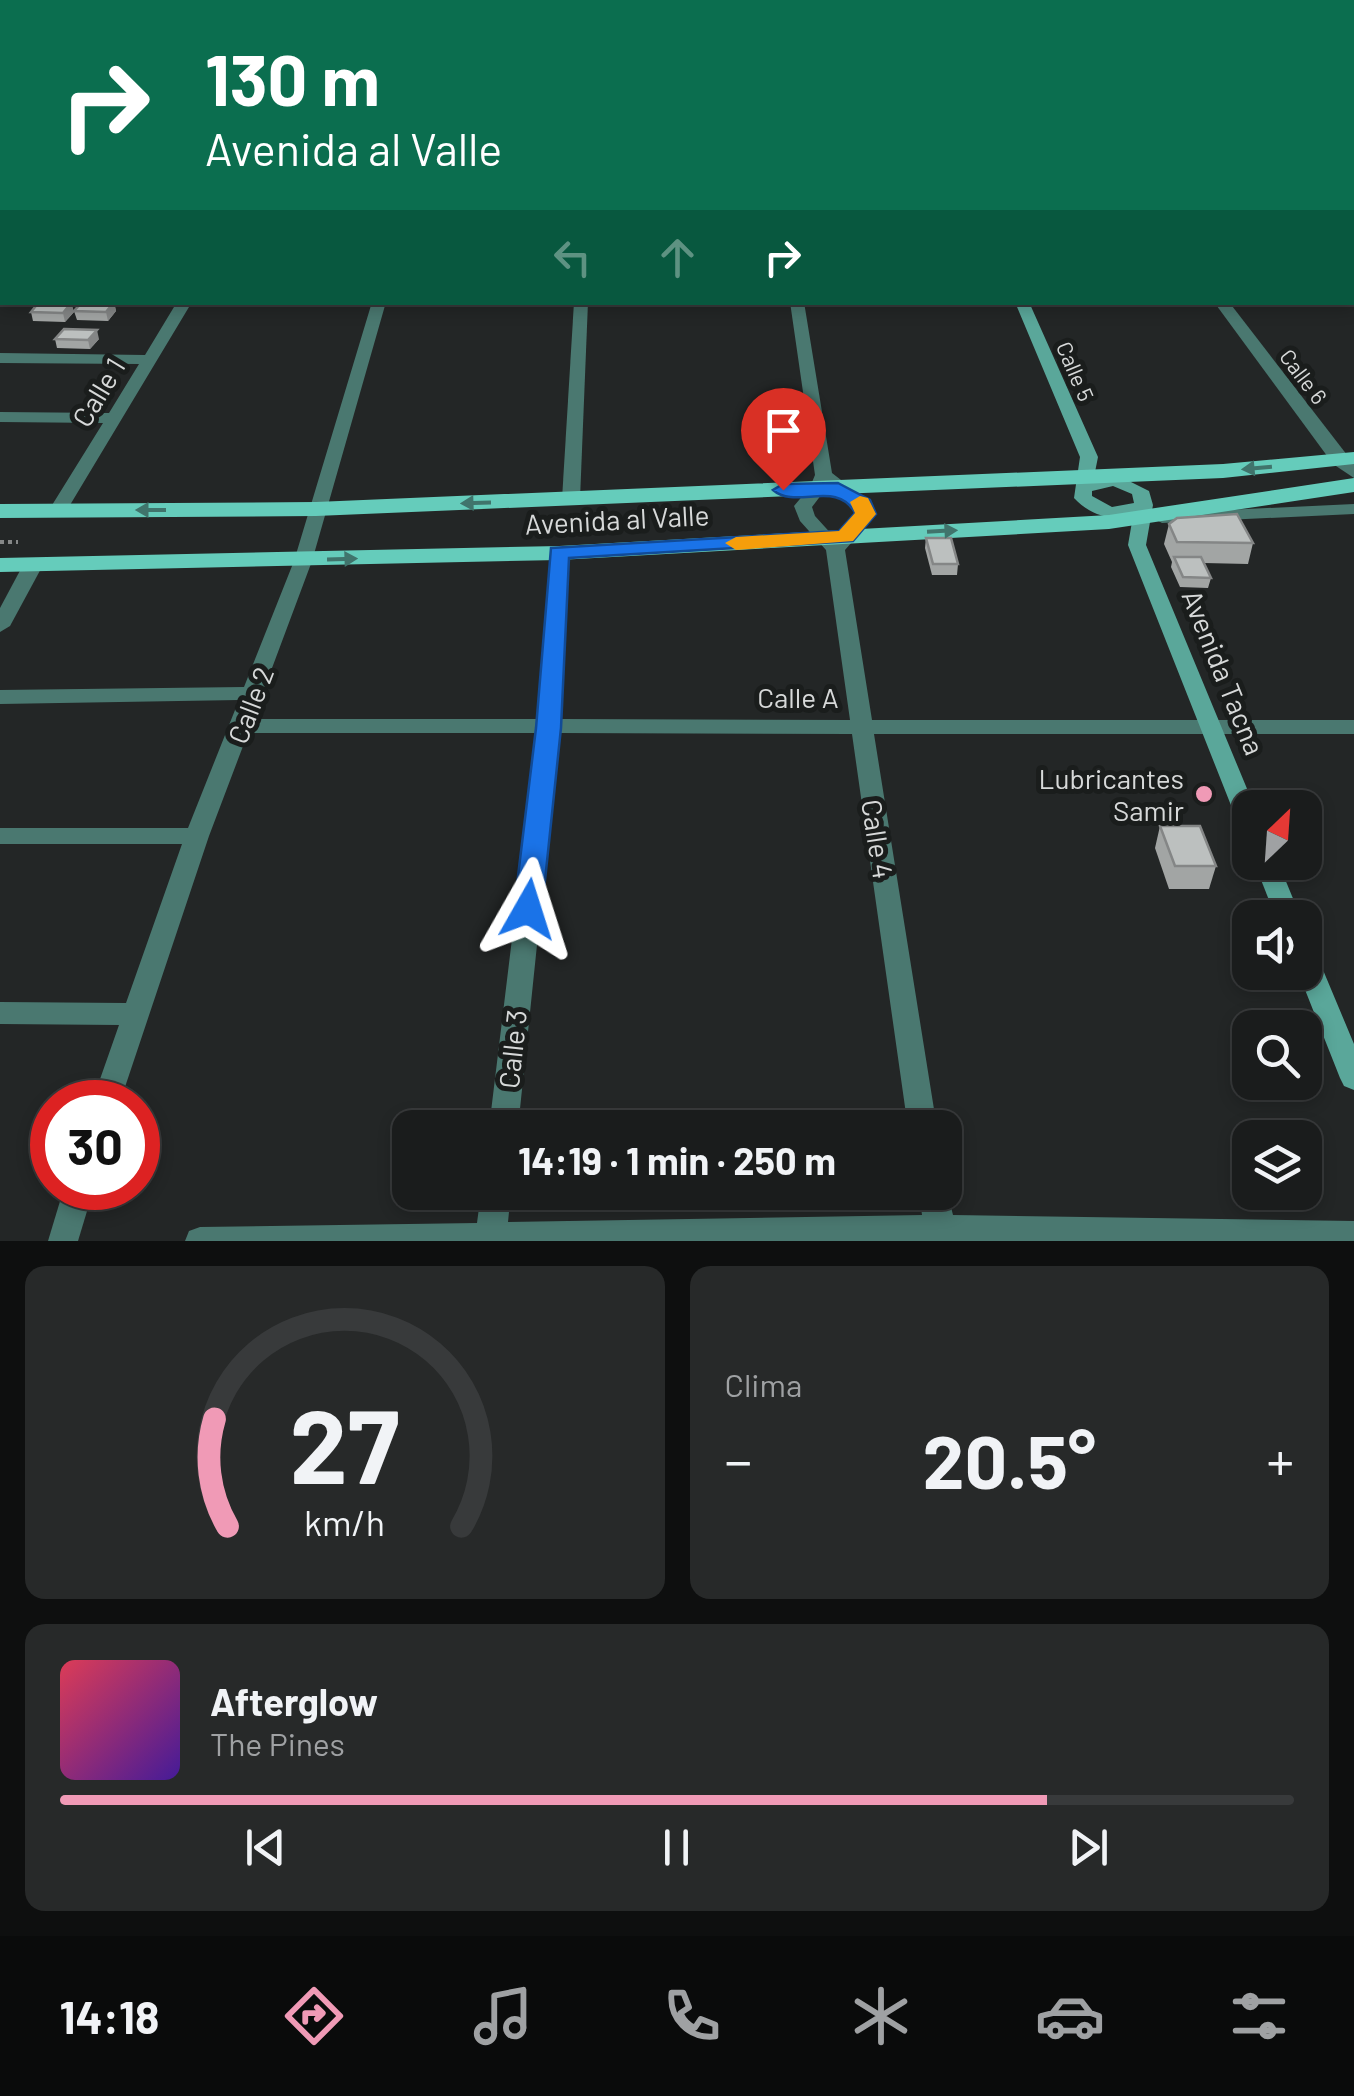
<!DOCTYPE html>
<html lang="es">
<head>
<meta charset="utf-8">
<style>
	:root { --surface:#1a1c1c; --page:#272929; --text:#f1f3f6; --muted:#9fa1a3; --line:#383a3b; --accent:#f09ab6 }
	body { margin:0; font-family:Barlow,sans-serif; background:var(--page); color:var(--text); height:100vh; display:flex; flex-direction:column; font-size:38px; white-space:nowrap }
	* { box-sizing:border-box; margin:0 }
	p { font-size:32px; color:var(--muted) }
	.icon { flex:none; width:55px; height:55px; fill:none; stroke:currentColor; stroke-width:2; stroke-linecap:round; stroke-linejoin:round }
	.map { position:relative; height:1241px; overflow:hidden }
	.side { display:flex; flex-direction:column; gap:25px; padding:25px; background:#0e0f0f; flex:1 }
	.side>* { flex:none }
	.hud { position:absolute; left:0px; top:0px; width:1355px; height:305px; box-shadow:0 5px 15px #0003,0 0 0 2px var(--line); background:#0b6e4f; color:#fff; overflow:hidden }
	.needle { width:65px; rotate:25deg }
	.buttons { position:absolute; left:1232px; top:790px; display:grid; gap:20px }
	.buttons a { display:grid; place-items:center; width:90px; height:90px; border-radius:20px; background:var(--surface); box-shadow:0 5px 15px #0003,0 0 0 2px var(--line); font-size:50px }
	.speed { position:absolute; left:30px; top:1080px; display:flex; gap:20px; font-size:50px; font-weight:700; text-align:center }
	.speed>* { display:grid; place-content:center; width:130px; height:130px; border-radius:50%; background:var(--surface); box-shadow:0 5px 15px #0003,0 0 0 2px var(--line); line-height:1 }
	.speed .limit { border:15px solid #d22; background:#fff; color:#111 }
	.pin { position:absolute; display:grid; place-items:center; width:85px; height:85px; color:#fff; margin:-102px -42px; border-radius:50% 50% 50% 0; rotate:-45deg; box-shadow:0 0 10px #0007 }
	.pin .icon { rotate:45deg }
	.me { position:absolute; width:110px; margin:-55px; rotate:6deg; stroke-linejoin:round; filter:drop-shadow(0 0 8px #0008) }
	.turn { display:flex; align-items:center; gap:35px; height:210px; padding:0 40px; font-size:45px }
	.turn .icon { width:130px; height:130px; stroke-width:2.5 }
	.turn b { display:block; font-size:70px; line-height:85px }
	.lanes { display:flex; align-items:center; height:95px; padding:0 40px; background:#0003; justify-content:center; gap:50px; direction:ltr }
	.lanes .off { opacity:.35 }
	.big { font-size:75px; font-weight:700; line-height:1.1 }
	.side .tile { flex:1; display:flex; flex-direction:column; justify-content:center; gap:15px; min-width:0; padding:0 35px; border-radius:20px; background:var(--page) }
	.side .dial { align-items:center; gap:0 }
	.dial svg { height:260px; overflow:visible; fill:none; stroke:var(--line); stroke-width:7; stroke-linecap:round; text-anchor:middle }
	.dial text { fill:var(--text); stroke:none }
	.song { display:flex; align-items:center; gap:30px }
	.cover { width:120px; height:120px; border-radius:15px; background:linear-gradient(135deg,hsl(350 70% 55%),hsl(260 70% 35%)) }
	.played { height:10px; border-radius:5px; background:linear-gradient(90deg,var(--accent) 80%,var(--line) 80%) }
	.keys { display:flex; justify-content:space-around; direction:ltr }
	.heat { display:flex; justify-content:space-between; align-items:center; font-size:55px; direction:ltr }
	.side .tiles { flex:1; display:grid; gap:25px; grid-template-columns:1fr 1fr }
	.tile:last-child { grid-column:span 2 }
	.trip { position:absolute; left:392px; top:1110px; width:570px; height:100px; border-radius:20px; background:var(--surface); box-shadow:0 5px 15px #0003,0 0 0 2px var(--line); font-weight:700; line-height:100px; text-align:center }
	.tab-bar { display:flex; height:160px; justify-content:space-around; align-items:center; background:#0a0b0b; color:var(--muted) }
	.tab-bar .icon { width:70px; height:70px }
	.tab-bar .on { color:var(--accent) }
	.tab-bar b { font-size:45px; color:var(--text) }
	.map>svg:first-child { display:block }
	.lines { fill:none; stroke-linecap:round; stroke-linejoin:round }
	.path { stroke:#858787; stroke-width:4; stroke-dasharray:4 4; stroke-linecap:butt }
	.minor { fill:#4a7870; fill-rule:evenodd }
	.secondary { fill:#5aa79a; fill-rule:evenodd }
	.primary { fill:#65ccbb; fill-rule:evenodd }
	.wall { fill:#a2a5a4 }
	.shaded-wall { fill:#848686 }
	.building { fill:#bcc0bf; stroke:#848686; stroke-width:2.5 }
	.oneway { fill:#40746c }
	.route { fill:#1a73e8; stroke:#114b97; stroke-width:2.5 }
	.slow { fill:#f59e0b }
	.poi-dot { fill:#f09ab6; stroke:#1a1d1c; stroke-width:4 }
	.labels { text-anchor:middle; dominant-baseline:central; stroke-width:10; stroke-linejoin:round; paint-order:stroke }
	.far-street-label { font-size:22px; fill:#d7d9d9; stroke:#1a1d1c }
	.street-label { font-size:28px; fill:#d7d9d9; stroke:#1a1d1c }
	.poi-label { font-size:28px; fill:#d7d9d9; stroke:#1a1d1c; text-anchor:end }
</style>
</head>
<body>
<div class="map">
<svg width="1354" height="1241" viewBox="0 0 1354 1241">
	<rect width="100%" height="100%" fill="#232626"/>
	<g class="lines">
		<path class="path" d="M0 542H18"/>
		<g class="minor">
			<path d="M1019 0H1029L1030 2H1021Z"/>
			<path d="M1136 0H1146L1148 2H1138Z"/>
			<path d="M1261 0H1272L1274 2H1264Z"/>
			<rect x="1352" y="32" width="2" height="6"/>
			<rect x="1352" y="71" width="2" height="7"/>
			<rect x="1352" y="158" width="2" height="8"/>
			<path d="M0 176 2 177V185L0 184Z"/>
			<rect x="1352" y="232" width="2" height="8"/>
			<path d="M1352 298 1354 306 1347 305 1345 302H1352Z"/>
			<path d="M177 302H192L67 510 58 515 52 514 49 510 103 423 0 422V412L109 413 139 364 0 363V353L145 355Z"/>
			<path d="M372 302H386L312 561 253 719H539L550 553 559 547 568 553 560 719 850 720 826 550 800 521 794 506 810 487 815 475 790 302H804L832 473 872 504V519L845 550 872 720H1354V734H874L937 1128H908L852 734 559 733 518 1128H489L537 733H248L209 836 120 1102H92L119 1025 0 1024V1002L126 1003 182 844H0V828H188L239 700 0 704V690L244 687 294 561ZM828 486 854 506V518L835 538 815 516 812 507Z"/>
			<path d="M574 302H588L580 499 571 504 562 499Z"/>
			<path d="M1214 302H1229L1354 464V478L1333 464Z"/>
			<path d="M1354 504V514L1162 523 1153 518 1162 513Z"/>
			<path d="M33 559 43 565 10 626 0 632V608L23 565Z"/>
			<path d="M945 1183 953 1215 1354 1221V1241H185L189 1231 200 1227 477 1223 481 1192H511L508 1222 922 1215 919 1192H945Z"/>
			<path d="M64 1188H94L78 1241H48Z"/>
		</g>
		<g class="secondary">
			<path d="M228 0H946L948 2H227Z"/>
			<path d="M1351 2H1354V8H1352Z"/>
			<path d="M1015 302H1029L1098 457 1094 477H1121L1149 491 1153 505 1146 545 1255 808H1250V831L1242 829 1238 823 1128 545 1133 516C1110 521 1090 515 1074 498L1080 457ZM1113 486 1132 494 1134 503 1112 507 1092 496V491Z"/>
			<path d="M1254 862H1278L1301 918H1276Z"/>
			<path d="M1305 948 1314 951 1318 958 1354 1044V1090L1344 1086 1340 1078 1298 972H1305Z"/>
		</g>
		<g class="primary">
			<path d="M2 188V199L0 200V189Z"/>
			<path d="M1354 452V464L1223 478 316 516 0 518V504L316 502 1223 464Z"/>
			<path d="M1354 478V492L1109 529 559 560 0 572V558L559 546 1109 515Z"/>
		</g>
	</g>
	<g class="wall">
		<path d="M114 302 116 311 108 321 77 320 74 311Z"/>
		<path d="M71 303 74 312 65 322 33 321 31 312Z"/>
		<path d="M55 339H99L90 349 57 348Z"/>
		<path d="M1169 524 1253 543 1248 564 1204 563 1211 578 1208 588 1180 587 1171 567 1172 562 1164 544Z"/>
		<path d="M926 538 958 564 957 575H932L925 548Z"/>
		<path d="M1160 826 1216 866 1209 889H1169L1155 848Z"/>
	</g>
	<g class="shaded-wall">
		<path d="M114 302 116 311 108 321 106 312Z"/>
		<path d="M71 303 74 312 65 322 63 313Z"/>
		<path d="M97 330 99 339 90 349 88 340Z"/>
	</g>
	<g class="building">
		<path d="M39 302H58L71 303 63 313 31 312Z"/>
		<path d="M82 302H114L106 312 74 311Z"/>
		<path d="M64 329 97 330 88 340 55 339Z"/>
		<path d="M1237 514 1253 543 1177 542 1169 524 1177 518Z"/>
		<path d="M926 538H951L958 564H933Z"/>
		<path d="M1174 557H1201L1211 578 1183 577Z"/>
		<path d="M1160 826H1200L1216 866H1175Z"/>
	</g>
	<defs><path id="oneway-solid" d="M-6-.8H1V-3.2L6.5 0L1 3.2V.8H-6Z" transform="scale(2.5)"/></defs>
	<g class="oneway">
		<use href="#oneway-solid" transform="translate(1257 468) rotate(175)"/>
		<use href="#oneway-solid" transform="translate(476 503) rotate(178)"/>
		<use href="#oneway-solid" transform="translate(151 510) rotate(180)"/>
		<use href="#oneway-solid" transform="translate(942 531) rotate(-3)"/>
		<use href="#oneway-solid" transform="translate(342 559) rotate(-2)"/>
	</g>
	<path class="route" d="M838 483 870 500 876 514 853 541 569 558 561 728 542 909 538 917 528 920 518 917 514 909 536 728 551 548 839 531 855 513C837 479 796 510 773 490L783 484Z"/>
	<path class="slow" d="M860 496 868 498 876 514 853 541 736 550 725 543 736 537 839 531 855 513 850 502Z"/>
	<circle class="poi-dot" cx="1204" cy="794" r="10"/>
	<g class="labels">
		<g class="far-street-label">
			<text transform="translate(1076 371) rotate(67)">Calle 5</text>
			<text transform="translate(1304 376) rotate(53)">Calle 6</text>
		</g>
		<g class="street-label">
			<text transform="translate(98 392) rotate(-59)">Calle 1</text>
			<text transform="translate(617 519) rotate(-3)">Avenida al Valle</text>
			<text transform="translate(1224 672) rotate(68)">Avenida Tacna</text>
			<text x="798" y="697">Calle A</text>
			<text transform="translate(250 705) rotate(-69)">Calle 2</text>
			<text transform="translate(878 839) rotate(81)">Calle 4</text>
			<text transform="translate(512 1049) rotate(-84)">Calle 3</text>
		</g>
		<g class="poi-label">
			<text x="1184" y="778">Lubricantes<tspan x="1184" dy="32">Samir</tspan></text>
		</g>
	</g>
</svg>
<div class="buttons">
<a><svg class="needle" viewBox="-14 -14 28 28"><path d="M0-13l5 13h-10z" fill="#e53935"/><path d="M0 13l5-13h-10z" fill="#9fa1a3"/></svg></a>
<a><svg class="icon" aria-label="sound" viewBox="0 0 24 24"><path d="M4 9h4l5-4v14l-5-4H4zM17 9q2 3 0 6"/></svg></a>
<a><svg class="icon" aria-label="search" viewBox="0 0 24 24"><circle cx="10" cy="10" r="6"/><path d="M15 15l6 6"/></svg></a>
<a><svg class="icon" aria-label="layers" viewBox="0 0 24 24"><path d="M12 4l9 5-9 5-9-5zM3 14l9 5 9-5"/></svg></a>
</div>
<div class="speed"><div class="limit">30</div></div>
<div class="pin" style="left:783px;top:490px;background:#d93025"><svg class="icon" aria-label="arrive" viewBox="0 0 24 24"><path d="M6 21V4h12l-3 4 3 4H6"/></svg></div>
<svg class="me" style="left:528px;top:909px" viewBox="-20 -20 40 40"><path d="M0-17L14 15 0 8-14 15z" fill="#1a73e8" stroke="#fff" stroke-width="4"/></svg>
<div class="trip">14:19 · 1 min · 250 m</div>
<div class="hud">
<div class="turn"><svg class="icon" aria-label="right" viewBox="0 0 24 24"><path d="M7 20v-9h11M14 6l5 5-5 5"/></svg><div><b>130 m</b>Avenida al Valle</div></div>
<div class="lanes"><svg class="icon off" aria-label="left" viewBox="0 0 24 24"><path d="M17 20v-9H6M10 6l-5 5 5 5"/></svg><svg class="icon off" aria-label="ahead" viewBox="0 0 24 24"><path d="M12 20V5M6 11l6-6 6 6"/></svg><svg class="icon" aria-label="right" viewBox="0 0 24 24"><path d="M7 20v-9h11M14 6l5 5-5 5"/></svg></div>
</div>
</div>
<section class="side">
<div class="tiles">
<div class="tile dial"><svg viewBox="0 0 100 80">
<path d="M14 69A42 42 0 1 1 86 69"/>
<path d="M14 69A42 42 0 0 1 10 36" stroke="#f09ab6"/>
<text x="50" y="56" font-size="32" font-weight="700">27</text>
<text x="50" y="72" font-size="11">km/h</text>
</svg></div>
<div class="tile"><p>Clima</p>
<div class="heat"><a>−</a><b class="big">20.5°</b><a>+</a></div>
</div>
<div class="tile">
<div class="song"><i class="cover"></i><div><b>Afterglow</b><p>The Pines</p></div></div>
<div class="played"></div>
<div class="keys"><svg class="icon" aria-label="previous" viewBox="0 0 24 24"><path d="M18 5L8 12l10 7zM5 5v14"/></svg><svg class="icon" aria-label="pause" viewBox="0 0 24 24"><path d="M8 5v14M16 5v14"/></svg><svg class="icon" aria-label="next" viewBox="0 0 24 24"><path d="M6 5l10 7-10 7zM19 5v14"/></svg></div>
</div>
</div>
</section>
<nav class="tab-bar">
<b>14:18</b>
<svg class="icon on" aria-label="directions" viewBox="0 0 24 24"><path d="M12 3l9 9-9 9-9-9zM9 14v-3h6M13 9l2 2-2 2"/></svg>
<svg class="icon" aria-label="music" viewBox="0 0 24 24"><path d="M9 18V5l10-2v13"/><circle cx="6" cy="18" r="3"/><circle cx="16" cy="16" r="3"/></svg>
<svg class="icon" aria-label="phone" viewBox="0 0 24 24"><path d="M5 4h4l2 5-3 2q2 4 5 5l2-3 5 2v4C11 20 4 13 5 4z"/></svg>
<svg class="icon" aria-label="climate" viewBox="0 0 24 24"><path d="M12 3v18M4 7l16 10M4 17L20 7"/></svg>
<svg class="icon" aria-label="car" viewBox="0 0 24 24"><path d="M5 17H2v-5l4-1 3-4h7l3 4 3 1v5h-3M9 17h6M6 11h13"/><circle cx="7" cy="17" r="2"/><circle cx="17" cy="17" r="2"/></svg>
<svg class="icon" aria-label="filters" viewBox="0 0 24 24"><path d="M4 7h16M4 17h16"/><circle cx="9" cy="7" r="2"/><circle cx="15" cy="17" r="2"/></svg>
</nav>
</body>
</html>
